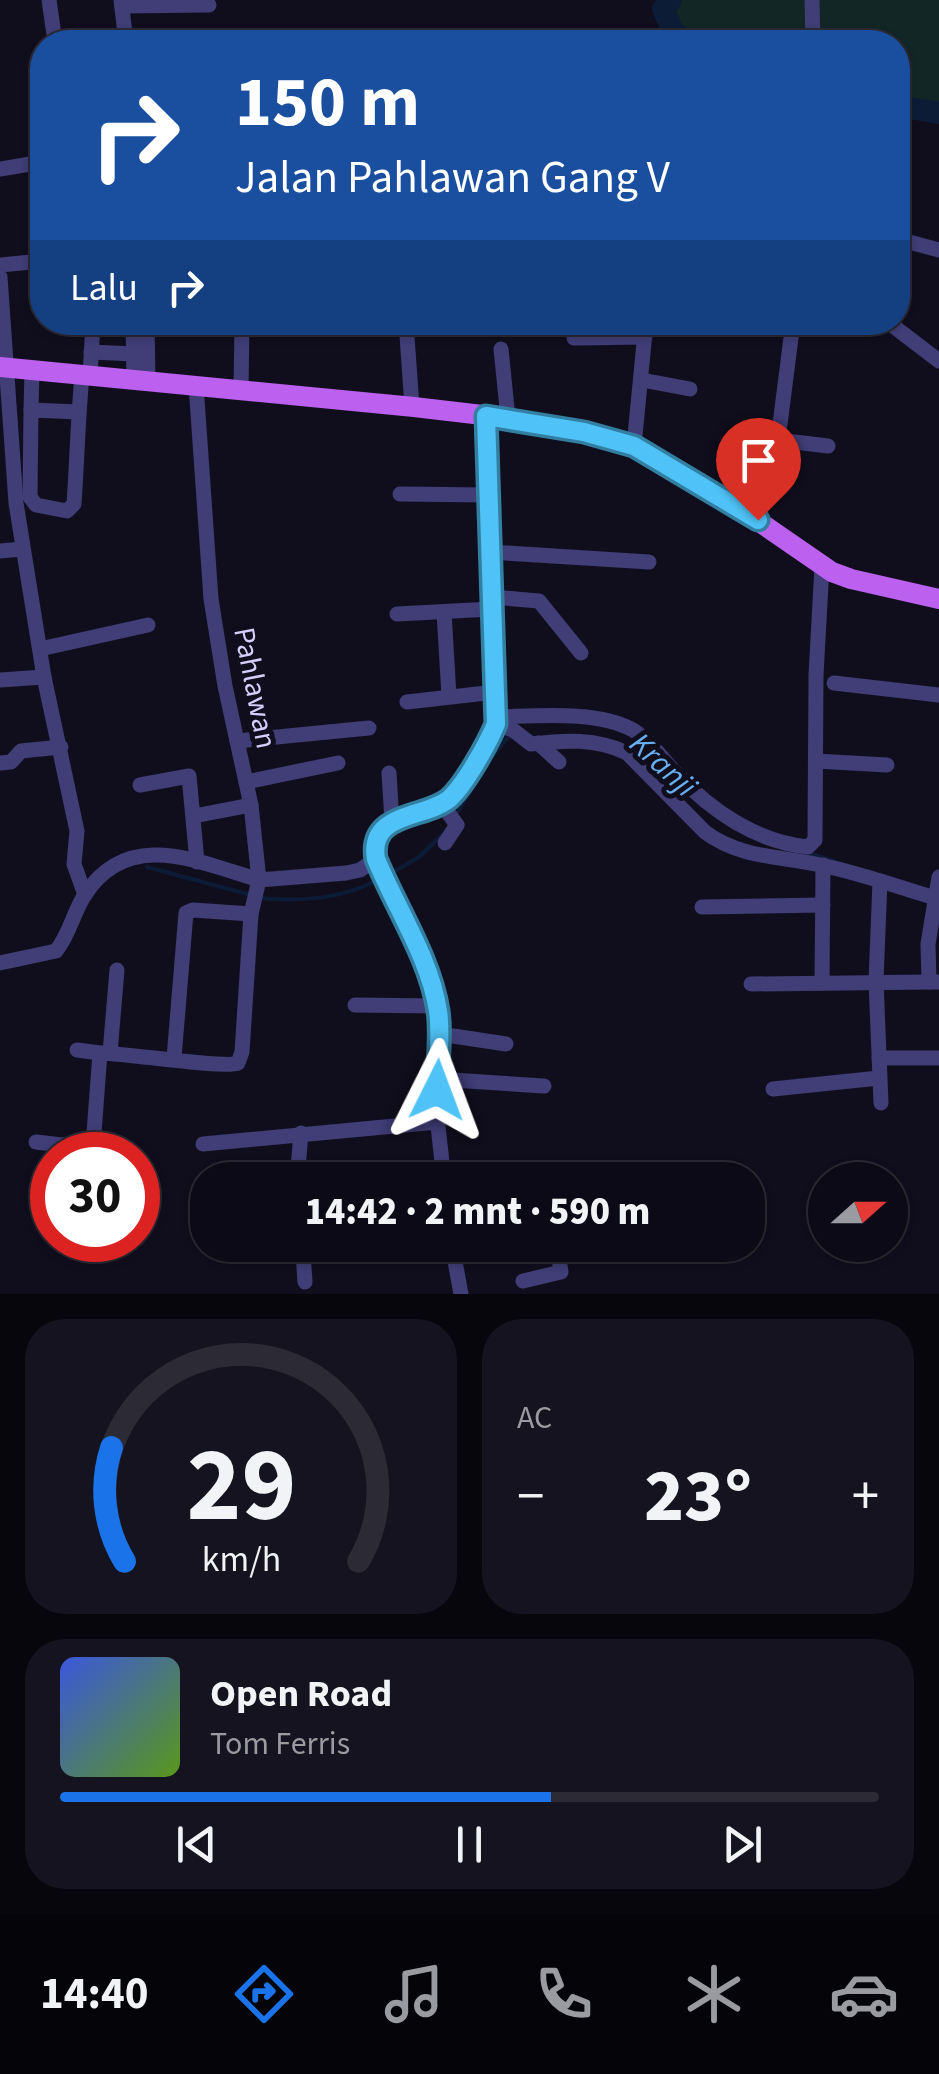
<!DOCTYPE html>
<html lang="id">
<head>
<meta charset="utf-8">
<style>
	:root { --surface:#0c0a16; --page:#15131f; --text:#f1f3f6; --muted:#9a9aa1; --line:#2c2b35; --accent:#1a73e8 }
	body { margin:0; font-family:"Source Sans 3",sans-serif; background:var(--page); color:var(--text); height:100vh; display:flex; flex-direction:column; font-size:38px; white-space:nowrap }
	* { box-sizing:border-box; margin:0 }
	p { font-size:32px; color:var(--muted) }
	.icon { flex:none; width:55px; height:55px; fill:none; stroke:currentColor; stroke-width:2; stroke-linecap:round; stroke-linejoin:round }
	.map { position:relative; height:1294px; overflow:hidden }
	.panel { display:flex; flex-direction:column; gap:25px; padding:25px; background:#07060c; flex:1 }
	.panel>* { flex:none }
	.top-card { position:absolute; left:30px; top:30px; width:880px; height:305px; border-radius:40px; box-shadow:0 2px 8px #0004,0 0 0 2px var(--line); background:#1a4fa0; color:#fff; overflow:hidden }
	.needle { width:65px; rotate:69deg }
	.buttons { position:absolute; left:808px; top:1162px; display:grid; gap:20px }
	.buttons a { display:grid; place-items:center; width:100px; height:100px; border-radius:50%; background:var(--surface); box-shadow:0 2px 8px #0004,0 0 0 2px var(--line); font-size:50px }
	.speed { position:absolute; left:30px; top:1132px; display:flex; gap:20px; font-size:50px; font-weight:700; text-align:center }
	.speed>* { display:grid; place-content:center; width:130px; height:130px; border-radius:50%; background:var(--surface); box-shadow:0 2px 8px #0004,0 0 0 2px var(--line); line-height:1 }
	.speed .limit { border:15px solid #d22; background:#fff; color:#111 }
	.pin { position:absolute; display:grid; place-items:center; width:85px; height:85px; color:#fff; margin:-102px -42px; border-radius:50% 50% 50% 0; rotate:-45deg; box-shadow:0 0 10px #0007 }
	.pin .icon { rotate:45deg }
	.me { position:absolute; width:110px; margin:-55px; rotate:3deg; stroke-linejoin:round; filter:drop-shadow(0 0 8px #0008) }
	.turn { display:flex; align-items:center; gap:35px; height:210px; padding:0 40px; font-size:45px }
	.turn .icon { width:130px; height:130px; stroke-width:2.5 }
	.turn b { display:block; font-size:70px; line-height:85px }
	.then { display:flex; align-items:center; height:95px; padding:0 40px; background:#0003; gap:20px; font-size:38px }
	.big { font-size:75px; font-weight:800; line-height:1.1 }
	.panel .tile { flex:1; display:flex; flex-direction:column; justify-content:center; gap:15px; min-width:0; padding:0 35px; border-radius:40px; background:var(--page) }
	.panel .dial { align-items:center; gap:0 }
	.dial svg { height:260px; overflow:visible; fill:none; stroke:var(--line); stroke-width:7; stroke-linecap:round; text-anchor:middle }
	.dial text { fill:var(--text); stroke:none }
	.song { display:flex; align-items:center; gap:30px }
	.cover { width:120px; height:120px; border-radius:15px; background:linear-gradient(135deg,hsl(230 70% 55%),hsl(90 70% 35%)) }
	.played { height:10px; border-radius:5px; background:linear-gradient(90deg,var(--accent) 60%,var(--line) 60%) }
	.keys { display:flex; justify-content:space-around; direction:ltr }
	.heat { display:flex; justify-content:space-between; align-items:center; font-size:55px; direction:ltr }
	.panel .tiles { flex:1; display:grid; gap:25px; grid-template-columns:1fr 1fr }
	.tile:last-child { grid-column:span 2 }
	.trip { position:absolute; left:190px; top:1162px; width:575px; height:100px; border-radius:40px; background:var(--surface); box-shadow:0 2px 8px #0004,0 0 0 2px var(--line); font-weight:800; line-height:100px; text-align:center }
	.dock { display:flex; height:160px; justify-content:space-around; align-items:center; background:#050409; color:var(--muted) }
	.dock .icon { width:70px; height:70px }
	.dock .selected { color:var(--accent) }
	.dock b { font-size:45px; color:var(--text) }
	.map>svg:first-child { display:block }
	.green { fill:#112625 }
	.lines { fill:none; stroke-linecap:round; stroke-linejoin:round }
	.stream { stroke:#0d1c36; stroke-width:4 }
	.river { stroke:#0d1c36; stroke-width:22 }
	.minor { stroke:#403d77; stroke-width:15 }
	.major { stroke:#bb60ef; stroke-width:20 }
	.route-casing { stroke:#337fa1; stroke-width:25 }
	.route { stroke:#4fc3f7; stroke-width:18 }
	.labels { text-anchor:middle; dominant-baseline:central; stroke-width:10; stroke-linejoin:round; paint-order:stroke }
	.street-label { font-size:30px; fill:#d4cefa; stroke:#100e1d }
	.water-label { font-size:32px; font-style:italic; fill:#67aff0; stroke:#100e1d }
</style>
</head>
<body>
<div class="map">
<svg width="939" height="1294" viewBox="0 0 939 1294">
	<rect width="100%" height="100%" fill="#100e1d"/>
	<path class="green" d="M671 0H939V113L898 106V42H686L673 31 663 9Z"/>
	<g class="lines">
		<g class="stream">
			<path d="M456 815 489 760 509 736"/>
			<path d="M809 853 834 861"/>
			<path d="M147 867 251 895"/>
			<path d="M390 874 419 857 442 835"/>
			<path d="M260 898C303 902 344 899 381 878"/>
		</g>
		<g class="river">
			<path d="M671 0 663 9 673 31 686 42"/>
			<path d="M898 106 939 113"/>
		</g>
		<g class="minor">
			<path d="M49 0 55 42"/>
			<path d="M121 0 126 42"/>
			<path d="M812 0 813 42"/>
			<path d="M122 6 209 5"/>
			<path d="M0 169 42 162"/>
			<path d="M898 239 939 250"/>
			<path d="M0 265 42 261"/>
			<path d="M0 277 16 503 44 677 77 831 74 864 85 895"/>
			<path d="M133 322 134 380"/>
			<path d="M147 322 148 382"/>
			<path d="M406 322 412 407"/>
			<path d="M888 322 939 361"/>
			<path d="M574 338 645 337"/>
			<path d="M501 349 508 418"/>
			<path d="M91 352 134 354"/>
			<path d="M90 376 93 322"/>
			<path d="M642 380 690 389"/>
			<path d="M196 385 211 599 225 686 251 805 259 880 346 873 360 870 376 859"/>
			<path d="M241 390 242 322"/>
			<path d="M31 410 32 370"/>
			<path d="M79 412 31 410 30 497 36 505 67 511 74 504C77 461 78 418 82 375"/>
			<path d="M778 440 828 446"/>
			<path d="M634 446 646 322"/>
			<path d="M400 494 488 495"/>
			<path d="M758 521 778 440 793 322"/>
			<path d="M0 551 22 549"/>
			<path d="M490 552 649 562"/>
			<path d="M492 597 539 601 581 653"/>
			<path d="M444 612 449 696"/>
			<path d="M397 614 492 609"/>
			<path d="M40 649 148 625"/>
			<path d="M0 680 44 677"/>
			<path d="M834 683 939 695"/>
			<path d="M407 702 495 692"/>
			<path d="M497 717C537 716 598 710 633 730 650 740 663 760 677 774 711 811 757 842 808 847L815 840 816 675 822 566"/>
			<path d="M496 724 513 730 531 744C564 740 596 738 627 753L705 832C741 859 783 856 825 866 863 874 901 888 939 899"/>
			<path d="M237 741 369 728"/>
			<path d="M538 743 559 762"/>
			<path d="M816 761 887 765"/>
			<path d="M0 763 11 762 21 751 61 747"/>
			<path d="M389 773 392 822"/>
			<path d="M246 782 338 763"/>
			<path d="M140 785 189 776 197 862"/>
			<path d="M441 803 457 825 445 843"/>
			<path d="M194 816 251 805"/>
			<path d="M880 881 876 981 881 1103"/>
			<path d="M702 907 823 905"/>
			<path d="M0 963 56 951C69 935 73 914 84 896 128 827 198 862 259 880L251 914 242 1052 238 1063C226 1069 124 1053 100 1053L93 1146 62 1145 64 1155"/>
			<path d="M939 982H929L928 944 939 877"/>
			<path d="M822 983 823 865"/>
			<path d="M751 984 929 982"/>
			<path d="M355 1005 437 1006"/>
			<path d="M440 1034 506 1044"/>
			<path d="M77 1050 100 1053"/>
			<path d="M110 1053 117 970"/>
			<path d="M174 1058 186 913 193 910 251 914"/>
			<path d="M879 1058H939"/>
			<path d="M437 1079 544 1086"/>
			<path d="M773 1089 879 1078"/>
			<path d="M36 1142 62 1145"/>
			<path d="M203 1144 437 1122"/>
			<path d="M297 1180 301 1133"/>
			<path d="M444 1180 437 1117 440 1034 437 1006 423 963 374 850C378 811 425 818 449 799 466 785 487 744 496 724L486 416"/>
			<path d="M298 1245 303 1252 398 1245"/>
			<path d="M452 1245 461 1294"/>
			<path d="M452 1250 485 1245"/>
			<path d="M303 1252 305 1282"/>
			<path d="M523 1281 561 1272 557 1245"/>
		</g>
		<path class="major" d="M0 367 414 407 508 418 584 433 643 451 758 521 832 572 851 579 939 599"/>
	</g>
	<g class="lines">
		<g class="route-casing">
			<path id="route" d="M437 1090C437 1063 442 1037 438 1011 430 958 396 908 376 859 368 812 424 819 449 799 465 785 488 743 496 724L486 416 584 432 634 446 758 520"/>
		</g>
		<use href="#route" class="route"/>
	</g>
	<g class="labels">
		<g class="street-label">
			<text transform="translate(255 688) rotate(79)">Pahlawan</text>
		</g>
		<g class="water-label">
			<text transform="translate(663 765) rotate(43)">Kranji</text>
		</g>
	</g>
</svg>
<div class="buttons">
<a><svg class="needle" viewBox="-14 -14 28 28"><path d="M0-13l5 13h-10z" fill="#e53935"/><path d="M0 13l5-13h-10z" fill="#9a9aa1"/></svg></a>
</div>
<div class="speed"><div class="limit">30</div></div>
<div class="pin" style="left:758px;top:520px;background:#d93025"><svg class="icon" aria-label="arrive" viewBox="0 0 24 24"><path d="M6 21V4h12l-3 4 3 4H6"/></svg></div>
<svg class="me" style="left:437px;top:1090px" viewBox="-20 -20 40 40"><path d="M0-17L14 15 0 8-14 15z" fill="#4fc3f7" stroke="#fff" stroke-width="4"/></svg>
<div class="trip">14:42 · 2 mnt · 590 m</div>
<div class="top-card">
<div class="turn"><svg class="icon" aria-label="right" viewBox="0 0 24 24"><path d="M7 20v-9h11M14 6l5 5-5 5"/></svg><div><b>150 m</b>Jalan Pahlawan Gang V</div></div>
<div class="then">Lalu<svg class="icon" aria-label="right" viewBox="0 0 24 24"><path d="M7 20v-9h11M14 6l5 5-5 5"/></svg></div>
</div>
</div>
<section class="panel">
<div class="tiles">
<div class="tile dial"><svg viewBox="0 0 100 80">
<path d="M14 69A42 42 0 1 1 86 69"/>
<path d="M14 69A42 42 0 0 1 10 34" stroke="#1a73e8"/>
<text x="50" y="56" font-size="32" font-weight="700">29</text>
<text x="50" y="72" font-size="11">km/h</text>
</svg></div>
<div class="tile"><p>AC</p>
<div class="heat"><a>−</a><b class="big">23°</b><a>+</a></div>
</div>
<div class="tile">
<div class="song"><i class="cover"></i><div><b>Open Road</b><p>Tom Ferris</p></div></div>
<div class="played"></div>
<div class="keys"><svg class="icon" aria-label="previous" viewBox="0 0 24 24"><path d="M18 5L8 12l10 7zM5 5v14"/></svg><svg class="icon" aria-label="pause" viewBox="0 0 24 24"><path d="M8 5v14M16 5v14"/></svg><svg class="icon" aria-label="next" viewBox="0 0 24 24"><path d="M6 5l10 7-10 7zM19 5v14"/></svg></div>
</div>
</div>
</section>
<nav class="dock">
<b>14:40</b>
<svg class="icon selected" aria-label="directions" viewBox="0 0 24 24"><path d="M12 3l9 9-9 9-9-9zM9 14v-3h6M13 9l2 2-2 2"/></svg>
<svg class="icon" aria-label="music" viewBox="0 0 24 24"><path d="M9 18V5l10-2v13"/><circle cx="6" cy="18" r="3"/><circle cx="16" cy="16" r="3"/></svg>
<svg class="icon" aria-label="phone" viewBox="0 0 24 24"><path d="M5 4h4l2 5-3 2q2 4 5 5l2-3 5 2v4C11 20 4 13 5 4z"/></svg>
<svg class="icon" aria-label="climate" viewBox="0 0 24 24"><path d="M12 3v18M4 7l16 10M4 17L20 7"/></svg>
<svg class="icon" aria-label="car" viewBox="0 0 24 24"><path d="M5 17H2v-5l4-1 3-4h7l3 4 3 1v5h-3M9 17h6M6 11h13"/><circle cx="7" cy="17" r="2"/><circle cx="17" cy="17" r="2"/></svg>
</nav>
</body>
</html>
